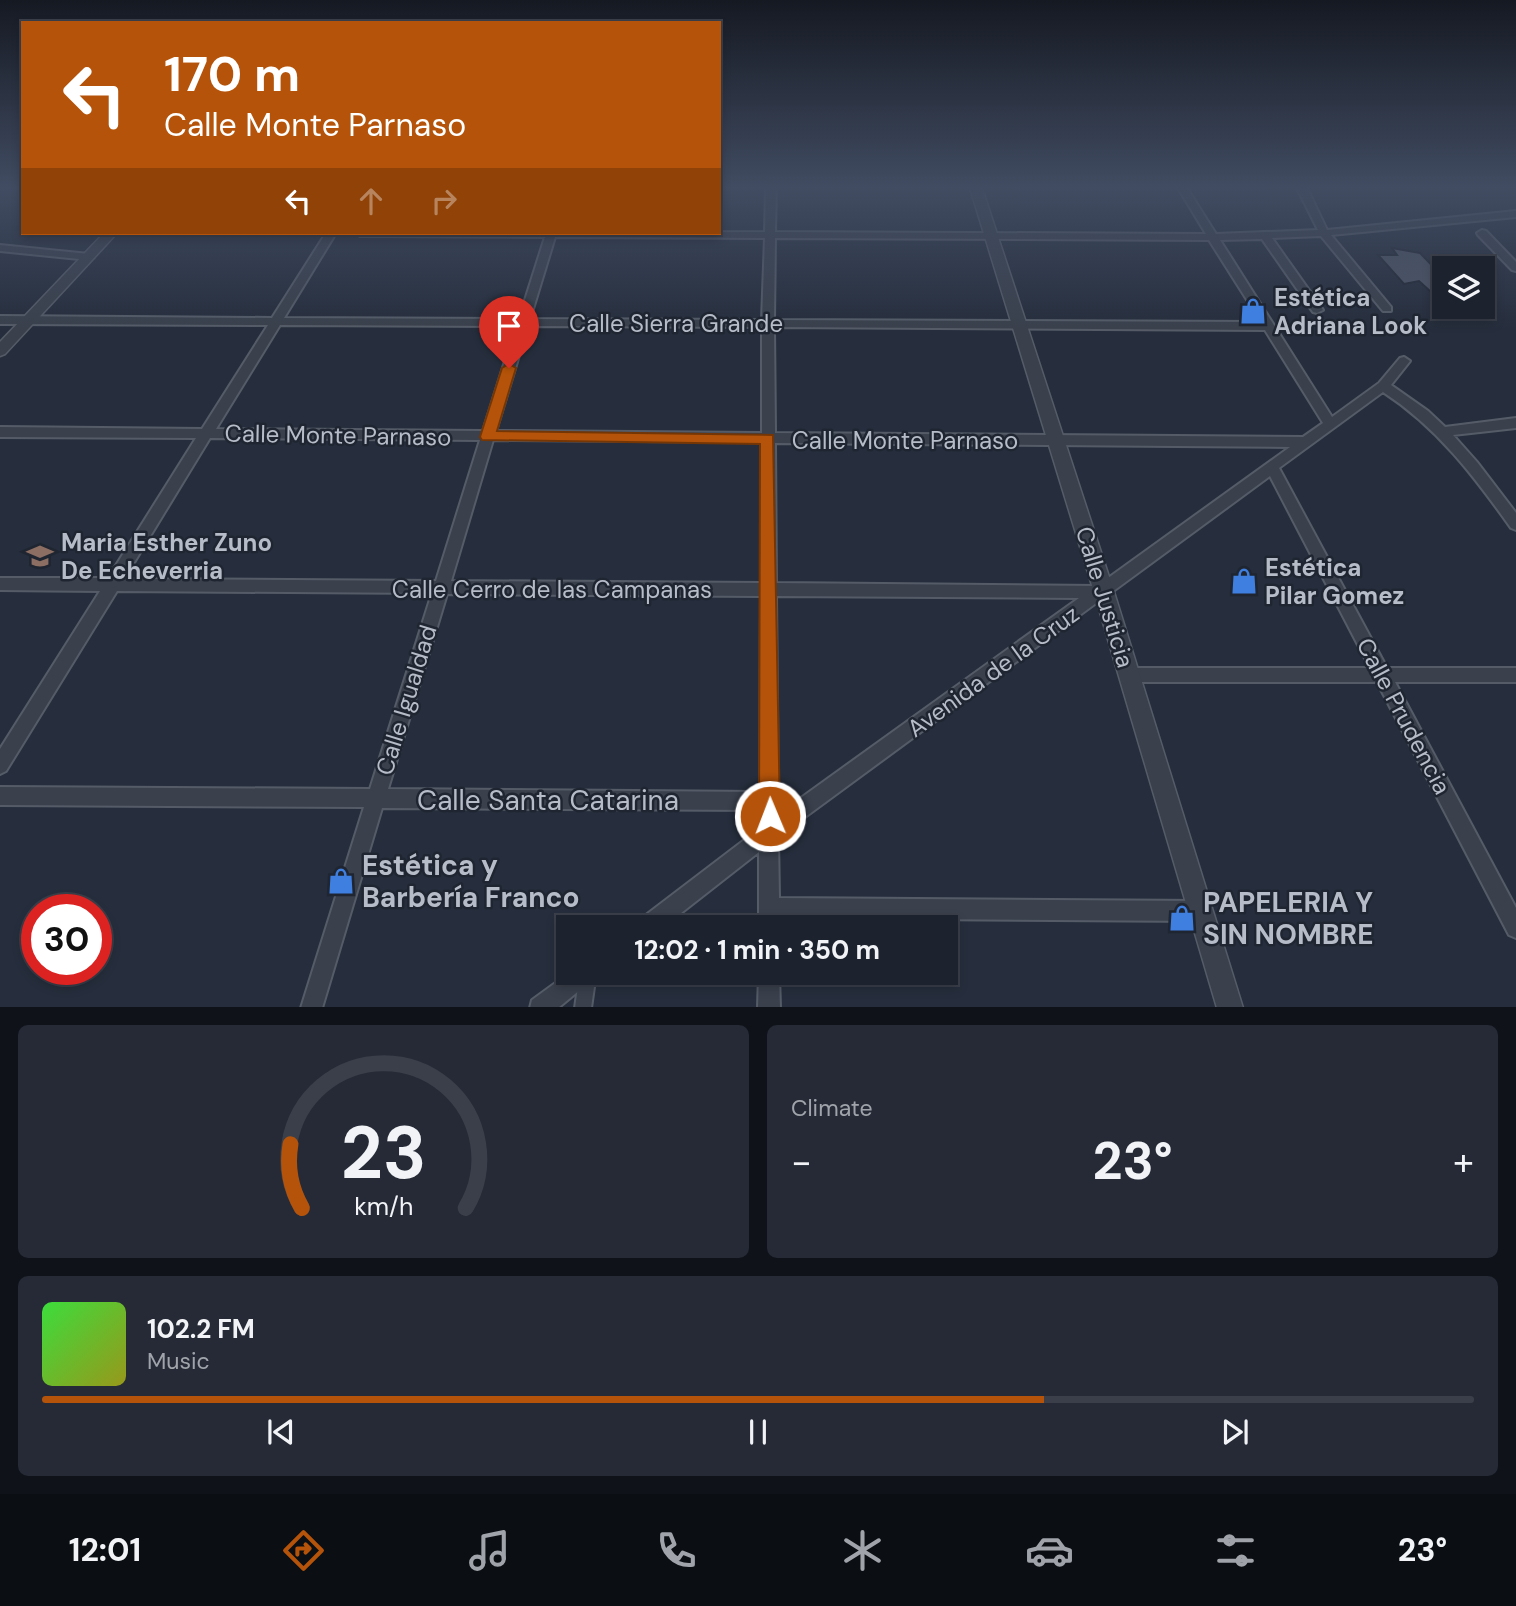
<!DOCTYPE html>
<html lang="en">
<head>
<meta charset="utf-8">
<style>
	:root { --surface:#1c222e; --page:#252a36; --text:#f1f3f6; --muted:#a0a4aa; --line:#3a3f4a; --accent:#b45309 }
	body { margin:0; font-family:"DM Sans",sans-serif; background:var(--page); color:var(--text); height:100vh; display:flex; flex-direction:column; font-size:26px; white-space:nowrap }
	* { box-sizing:border-box; margin:0 }
	p { font-size:23px; color:var(--muted) }
	.icon { flex:none; width:38px; height:38px; fill:none; stroke:currentColor; stroke-width:2; stroke-linecap:round; stroke-linejoin:round }
	.map { position:relative; height:1007px; overflow:hidden }
	.details { display:flex; flex-direction:column; gap:18px; padding:18px; background:#0f1319; flex:1 }
	.details>* { flex:none }
	.banner { position:absolute; left:21px; top:21px; width:700px; height:214px; border-radius:0px; box-shadow:0 4px 10px #0003,0 0 0 2px var(--line); background:#b45309; color:#fff; overflow:hidden }
	.fabs { position:absolute; left:1432px; top:256px; display:grid; gap:14px }
	.fabs a { display:grid; place-items:center; width:63px; height:63px; border-radius:0px; background:var(--surface); box-shadow:0 4px 10px #0003,0 0 0 2px var(--line); font-size:35px }
	.speed { position:absolute; left:21px; top:894px; display:flex; gap:14px; font-size:35px; font-weight:700; text-align:center }
	.speed>* { display:grid; place-content:center; width:91px; height:91px; border-radius:50%; background:var(--surface); box-shadow:0 4px 10px #0003,0 0 0 2px var(--line); line-height:1 }
	.speed .limit { border:10px solid #d22; background:#fff; color:#111 }
	.pin { position:absolute; display:grid; place-items:center; width:60px; height:60px; color:#fff; margin:-72px -30px; border-radius:50% 50% 50% 0; rotate:-45deg; box-shadow:0 0 7px #0007 }
	.pin .icon { rotate:45deg }
	.me { position:absolute; width:77px; margin:-38px; rotate:359deg; stroke-linejoin:round; filter:drop-shadow(0 0 5px #0008) }
	.turn { display:flex; align-items:center; gap:24px; height:147px; padding:0 28px; font-size:32px }
	.turn .icon { width:91px; height:91px; stroke-width:2.5 }
	.turn b { display:block; font-size:49px; line-height:60px }
	.lanes { display:flex; align-items:center; height:66px; padding:0 28px; background:#0003; justify-content:center; gap:35px; direction:ltr }
	.lanes .off { opacity:.35 }
	.big { font-size:52px; font-weight:700; line-height:1.1 }
	.details .tile { flex:1; display:flex; flex-direction:column; justify-content:center; gap:10px; min-width:0; padding:0 24px; border-radius:10px; background:var(--page) }
	.details .dial { align-items:center; gap:0 }
	.dial svg { height:182px; overflow:visible; fill:none; stroke:var(--line); stroke-width:7; stroke-linecap:round; text-anchor:middle }
	.dial text { fill:var(--text); stroke:none }
	.song { display:flex; align-items:center; gap:21px }
	.cover { width:84px; height:84px; border-radius:10px; background:linear-gradient(135deg,hsl(120 70% 55%),hsl(60 70% 35%)) }
	.played { height:7px; border-radius:4px; background:linear-gradient(90deg,var(--accent) 70%,var(--line) 70%) }
	.keys { display:flex; justify-content:space-around; direction:ltr }
	.heat { display:flex; justify-content:space-between; align-items:center; font-size:38px; direction:ltr }
	.details .tiles { flex:1; display:grid; gap:18px; grid-template-columns:1fr 1fr }
	.tile:last-child { grid-column:span 2 }
	.trip { position:absolute; left:556px; top:915px; width:402px; height:70px; border-radius:0px; background:var(--surface); box-shadow:0 4px 10px #0003,0 0 0 2px var(--line); font-weight:700; line-height:70px; text-align:center }
	.menu { display:flex; height:112px; justify-content:space-around; align-items:center; background:#0b0e12; color:var(--muted) }
	.menu .icon { width:49px; height:49px }
	.menu .on { color:var(--accent) }
	.menu b { font-size:32px; color:var(--text) }
	.map>svg:first-child { display:block }
	.building { fill:#4d5565; stroke:#212834; stroke-width:2 }
	.lines { fill:none; stroke-linecap:round; stroke-linejoin:round }
	.pedestrian-casing { stroke:#555c68; stroke-width:4 }
	.minor-casing { stroke:#555c68; stroke-width:4 }
	.tertiary-casing { stroke:#555c68; stroke-width:3 }
	.pedestrian { fill:#3a414d; fill-rule:evenodd }
	.minor { fill:#3a414d; fill-rule:evenodd }
	.tertiary { fill:#3a414d; fill-rule:evenodd }
	.route { fill:#b45309; stroke:#753606; stroke-width:2 }
	.labels { text-anchor:middle; dominant-baseline:central; stroke-width:5; stroke-linejoin:round; paint-order:stroke }
	.poi-label { font-size:24px; font-weight:bold; fill:#b6bcc8; stroke:#1f2632; text-anchor:start }
	.street-label { font-size:24px; fill:#b6bcc8; stroke:#1f2632 }
	.near-street-label { font-size:28px; fill:#b6bcc8; stroke:#1f2632 }
	.near-poi-label { font-size:28px; font-weight:bold; fill:#b6bcc8; stroke:#1f2632; text-anchor:start }
</style>
</head>
<body>
<div class="map">
<svg width="1516" height="1008" viewBox="0 0 1516 1008">
	<rect width="100%" height="100%" fill="#262e3d"/>
	<path class="building" d="M1392 248 1420 253 1444 278V291L1431 292 1419 281 1404 284 1378 255H1397Z"/>
	<g class="lines">
		<g class="pedestrian-casing">
			<path id="pedestrian" d="M580 973H596L591 1008H575Z"/>
		</g>
		<g class="minor-casing">
			<g id="minor">
				<path d="M766 188H776L775 232 1206 234 1178 188H1187L1216 234 1318 230 1297 188H1307L1327 230 1516 211V217L1331 235 1391 307V311H1383L1321 236 1272 238 1323 310 1317 313 1313 312 1262 239 1220 240 1332 417 1379 383 1400 358 1404 357 1410 361 1391 385 1428 411 1445 427 1516 418V428L1453 435 1477 462 1516 513V530L1511 528C1474 476 1437 427 1383 392L1279 468 1387 668H1516V682H1395L1516 908V938L1509 935 1377 682H1129L1123 680 1121 675 1123 670 1129 668H1370L1270 476 1112 592 1109 597 1103 598 778 837 779 898 1201 901 1208 904 1211 911 1208 918 1201 921 779 918V928H759V852L662 928H635L638 921 760 828V810L382 808 322 1008H301L364 807 0 805V787L370 789 432 593 117 591 6 771 0 774V749L100 591 0 590V578H108L196 438 0 437V427L202 429 268 325 0 324V316L272 318 326 233H336L284 318 519 319 545 237 360 236 355 233 765 232ZM555 237 765 238 762 320 530 319ZM775 238 1209 240 1261 322 774 320ZM280 325 516 326 483 431 216 429ZM528 326 762 327V433L496 431ZM774 327 1265 330 1323 423 1303 437 775 433ZM210 438 480 440 436 581 124 579ZM493 440 762 442 761 583 451 581ZM775 443 1290 447 1097 586 776 583ZM447 594 761 596 760 792 388 789ZM776 596 1079 598 798 800 778 794Z"/>
				<path d="M1482 230 1486 231 1516 262V271L1512 270 1478 235 1477 233Z"/>
				<path d="M0 245 89 254 94 257 89 260 0 251Z"/>
				<path d="M569 973H595L592 980 558 1008H530L532 1000Z"/>
				<path d="M759 973H779L780 1008H758Z"/>
			</g>
		</g>
		<g class="tertiary-casing">
			<g id="tertiary">
				<path d="M970 188H982L1114 592 1243 1008H1217L1094 592Z"/>
				<path d="M104 233H117L5 354 0 356V342Z"/>
			</g>
		</g>
		<use href="#pedestrian" class="pedestrian"/>
		<use href="#minor" class="minor"/>
		<use href="#tertiary" class="tertiary"/>
	</g>
	<linearGradient id="sky" x2="0" y2="1"><stop stop-color="#151922"/><stop offset="0.57" stop-color="#414c62"/><stop offset="1" stop-color="#414c62" stop-opacity="0"/></linearGradient>
	<rect width="1516" height="329" fill="url(#sky)"/>
	<path class="route" d="M509 364 516 368 497 431 773 435 780 816 777 823 770 827 762 823 759 816 760 444 482 440 480 437 502 368Z"/>
	<defs>
		<g id="shop-bare" transform="scale(2.1)"><path d="M-5-2.5h2.3a2.7 3.5 0 0 1 5.4 0H5L5.5 6h-11ZM-1.5-2.5h3a1.5 2.3 0 0 0-3 0Z" fill="#3f7fe0" stroke="#1f2632" stroke-width="2.5" paint-order="stroke"/></g>
		<g id="school-bare" transform="scale(2.1)"><path d="M0-5L7-2L0 1L-7-2ZM-4 1L0 2.5L4 1V4Q0 6-4 4Z" fill="#8d6e63" stroke="#1f2632" stroke-width="2.5" paint-order="stroke"/></g>
	</defs>
	<g fill-rule="evenodd">
		<use href="#shop-bare" x="1253" y="311"/>
		<use href="#school-bare" x="40" y="556"/>
		<use href="#shop-bare" x="1244" y="581"/>
		<use href="#shop-bare" x="341" y="881"/>
		<use href="#shop-bare" x="1182" y="918"/>
	</g>
	<g class="labels">
		<g class="poi-label">
			<text x="1274" y="297">Estética<tspan x="1274" dy="28">Adriana Look</tspan></text>
			<text x="61" y="542">Maria Esther Zuno<tspan x="61" dy="28">De Echeverria</tspan></text>
			<text x="1265" y="567">Estética<tspan x="1265" dy="28">Pilar Gomez</tspan></text>
		</g>
		<g class="street-label">
			<text x="676" y="323">Calle Sierra Grande</text>
			<text transform="translate(338 435) rotate(1)">Calle Monte Parnaso</text>
			<text x="905" y="440">Calle Monte Parnaso</text>
			<text x="552" y="589">Calle Cerro de las Campanas</text>
			<text transform="translate(1105 597) rotate(73)">Calle Justicia</text>
			<text transform="translate(993 671) rotate(-36)">Avenida de la Cruz</text>
			<text transform="translate(406 700) rotate(-73)">Calle Igualdad</text>
			<text transform="translate(1404 716) rotate(62)">Calle Prudencia</text>
		</g>
		<g class="near-street-label">
			<text x="548" y="800">Calle Santa Catarina</text>
		</g>
		<g class="near-poi-label">
			<text x="362" y="865">Estética y<tspan x="362" dy="32">Barbería Franco</tspan></text>
			<text x="1203" y="902">PAPELERIA Y<tspan x="1203" dy="32">SIN NOMBRE</tspan></text>
		</g>
	</g>
</svg>
<div class="fabs">
<a><svg class="icon" aria-label="layers" viewBox="0 0 24 24"><path d="M12 4l9 5-9 5-9-5zM3 14l9 5 9-5"/></svg></a>
</div>
<div class="speed"><div class="limit">30</div></div>
<div class="pin" style="left:509px;top:368px;background:#d93025"><svg class="icon" aria-label="arrive" viewBox="0 0 24 24"><path d="M6 21V4h12l-3 4 3 4H6"/></svg></div>
<svg class="me" style="left:770px;top:816px" viewBox="-20 -20 40 40"><circle r="17" fill="#b45309" stroke="#fff" stroke-width="3"/><path d="M0-11L8 9 0 5-8 9z" fill="#fff"/></svg>
<div class="trip">12:02 · 1 min · 350 m</div>
<div class="banner">
<div class="turn"><svg class="icon" aria-label="left" viewBox="0 0 24 24"><path d="M17 20v-9H6M10 6l-5 5 5 5"/></svg><div><b>170 m</b>Calle Monte Parnaso</div></div>
<div class="lanes"><svg class="icon" aria-label="left" viewBox="0 0 24 24"><path d="M17 20v-9H6M10 6l-5 5 5 5"/></svg><svg class="icon off" aria-label="ahead" viewBox="0 0 24 24"><path d="M12 20V5M6 11l6-6 6 6"/></svg><svg class="icon off" aria-label="right" viewBox="0 0 24 24"><path d="M7 20v-9h11M14 6l5 5-5 5"/></svg></div>
</div>
</div>
<section class="details">
<div class="tiles">
<div class="tile dial"><svg viewBox="0 0 100 80">
<path d="M14 69A42 42 0 1 1 86 69"/>
<path d="M14 69A42 42 0 0 1 9 41" stroke="#b45309"/>
<text x="50" y="56" font-size="32" font-weight="700">23</text>
<text x="50" y="72" font-size="11">km/h</text>
</svg></div>
<div class="tile"><p>Climate</p>
<div class="heat"><a>−</a><b class="big">23°</b><a>+</a></div>
</div>
<div class="tile">
<div class="song"><i class="cover"></i><div><b>102.2 FM</b><p>Music</p></div></div>
<div class="played"></div>
<div class="keys"><svg class="icon" aria-label="previous" viewBox="0 0 24 24"><path d="M18 5L8 12l10 7zM5 5v14"/></svg><svg class="icon" aria-label="pause" viewBox="0 0 24 24"><path d="M8 5v14M16 5v14"/></svg><svg class="icon" aria-label="next" viewBox="0 0 24 24"><path d="M6 5l10 7-10 7zM19 5v14"/></svg></div>
</div>
</div>
</section>
<nav class="menu">
<b>12:01</b>
<svg class="icon on" aria-label="directions" viewBox="0 0 24 24"><path d="M12 3l9 9-9 9-9-9zM9 14v-3h6M13 9l2 2-2 2"/></svg>
<svg class="icon" aria-label="music" viewBox="0 0 24 24"><path d="M9 18V5l10-2v13"/><circle cx="6" cy="18" r="3"/><circle cx="16" cy="16" r="3"/></svg>
<svg class="icon" aria-label="phone" viewBox="0 0 24 24"><path d="M5 4h4l2 5-3 2q2 4 5 5l2-3 5 2v4C11 20 4 13 5 4z"/></svg>
<svg class="icon" aria-label="climate" viewBox="0 0 24 24"><path d="M12 3v18M4 7l16 10M4 17L20 7"/></svg>
<svg class="icon" aria-label="car" viewBox="0 0 24 24"><path d="M5 17H2v-5l4-1 3-4h7l3 4 3 1v5h-3M9 17h6M6 11h13"/><circle cx="7" cy="17" r="2"/><circle cx="17" cy="17" r="2"/></svg>
<svg class="icon" aria-label="filters" viewBox="0 0 24 24"><path d="M4 7h16M4 17h16"/><circle cx="9" cy="7" r="2"/><circle cx="15" cy="17" r="2"/></svg>
<b>23°</b>
</nav>
</body>
</html>
